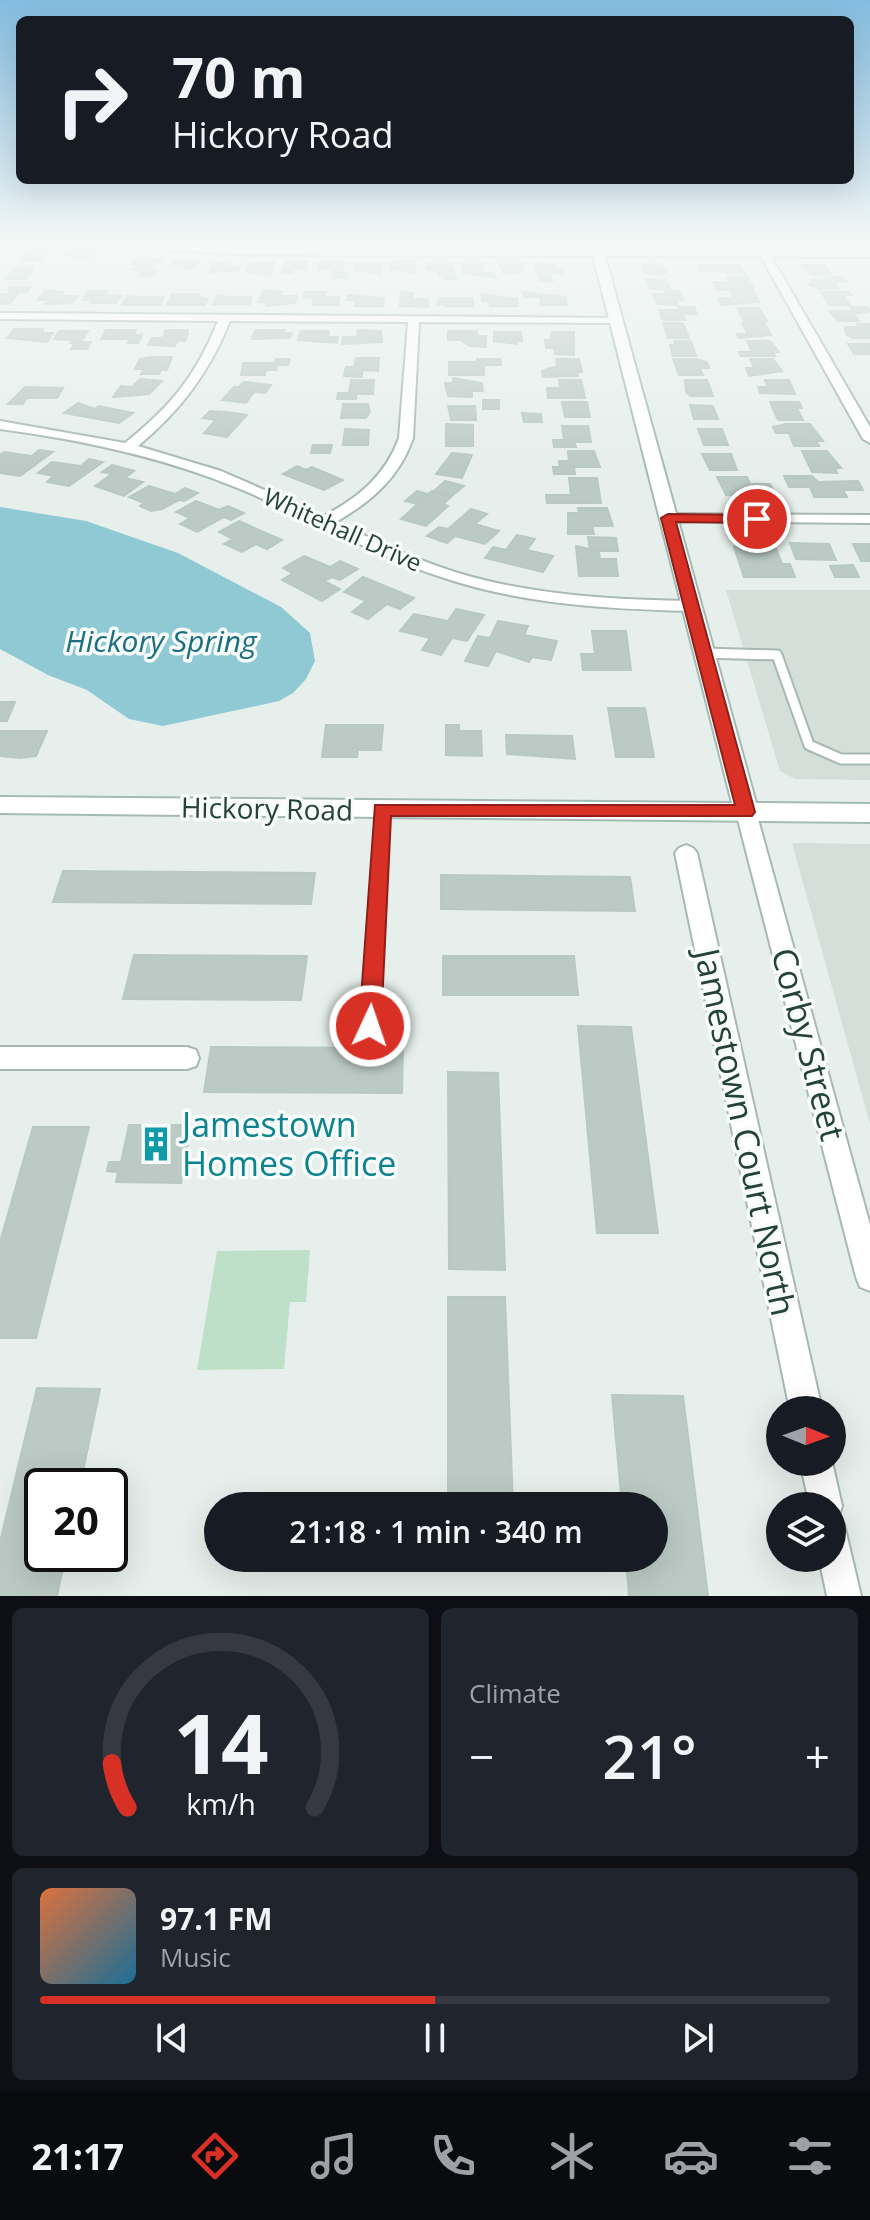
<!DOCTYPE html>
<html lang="en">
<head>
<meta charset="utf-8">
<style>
	:root { --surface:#171b24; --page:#20242c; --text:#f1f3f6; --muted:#9ea1a6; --line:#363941; --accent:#d93025 }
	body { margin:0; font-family:"Open Sans",sans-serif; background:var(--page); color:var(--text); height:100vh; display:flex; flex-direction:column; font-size:30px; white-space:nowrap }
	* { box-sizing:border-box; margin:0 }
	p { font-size:26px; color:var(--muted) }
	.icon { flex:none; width:44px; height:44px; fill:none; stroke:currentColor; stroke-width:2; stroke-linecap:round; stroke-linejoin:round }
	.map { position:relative; height:1596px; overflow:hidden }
	.side { display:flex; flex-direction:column; gap:12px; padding:12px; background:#0d0f14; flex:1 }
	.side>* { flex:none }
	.guide { position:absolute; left:16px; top:16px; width:838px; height:168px; border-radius:12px; box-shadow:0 8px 32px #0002; background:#171b24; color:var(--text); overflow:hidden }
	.needle { width:52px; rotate:91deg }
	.tools { position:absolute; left:766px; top:1396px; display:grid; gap:16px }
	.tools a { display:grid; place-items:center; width:80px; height:80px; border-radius:50%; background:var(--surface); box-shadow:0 8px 32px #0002; font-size:40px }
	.speed { position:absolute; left:24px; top:1468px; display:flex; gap:16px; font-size:40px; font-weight:700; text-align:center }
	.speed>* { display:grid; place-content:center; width:104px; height:104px; border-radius:50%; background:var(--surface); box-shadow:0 8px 32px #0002; line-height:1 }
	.speed .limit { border:4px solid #111; border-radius:12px; background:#fff; color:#111 }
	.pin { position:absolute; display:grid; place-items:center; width:68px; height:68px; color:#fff; margin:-34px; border:4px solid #fff; border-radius:50%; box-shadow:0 2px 8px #0007 }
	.me { position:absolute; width:88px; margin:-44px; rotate:3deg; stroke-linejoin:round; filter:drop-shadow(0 0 6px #0008) }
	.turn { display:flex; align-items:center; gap:28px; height:168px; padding:0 24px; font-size:36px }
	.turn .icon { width:104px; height:104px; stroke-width:2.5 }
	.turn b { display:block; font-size:56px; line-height:68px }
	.big { font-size:60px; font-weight:600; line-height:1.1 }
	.side .card { flex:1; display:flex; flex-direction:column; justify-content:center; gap:12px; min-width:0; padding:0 28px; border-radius:12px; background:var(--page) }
	.side .dial { align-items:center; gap:0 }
	.dial svg { height:208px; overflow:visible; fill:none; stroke:var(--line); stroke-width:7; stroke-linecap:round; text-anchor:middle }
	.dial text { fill:var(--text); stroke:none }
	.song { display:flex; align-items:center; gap:24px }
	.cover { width:96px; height:96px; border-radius:12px; background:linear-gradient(135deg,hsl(20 70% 55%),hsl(200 70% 35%)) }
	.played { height:8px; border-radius:4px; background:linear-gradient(90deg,var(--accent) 50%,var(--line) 50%) }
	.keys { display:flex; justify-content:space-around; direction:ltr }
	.heat { display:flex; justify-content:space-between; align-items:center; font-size:44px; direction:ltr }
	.side .tiles { flex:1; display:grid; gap:12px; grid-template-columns:1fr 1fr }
	.card:last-child { grid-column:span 2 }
	.trip { position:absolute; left:204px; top:1492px; width:464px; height:80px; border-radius:40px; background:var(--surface); box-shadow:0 8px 32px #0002; font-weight:600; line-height:80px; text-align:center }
	.dock { display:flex; height:128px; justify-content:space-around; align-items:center; background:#090b0e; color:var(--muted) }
	.dock .icon { width:56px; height:56px }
	.dock .current { color:var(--accent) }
	.dock b { font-size:36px; color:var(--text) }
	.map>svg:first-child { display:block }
	.built { fill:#d4dfda }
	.green { fill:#bfe0c8 }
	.water { fill:#8ec9d4 }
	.building { fill:#bbcac4; stroke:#b8c9c2; stroke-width:2 }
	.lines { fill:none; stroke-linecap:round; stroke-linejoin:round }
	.lane-far1-casing { stroke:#a8b8b2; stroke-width:13 }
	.lane-casing { stroke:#a8b8b2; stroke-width:16 }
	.street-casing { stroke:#a8b8b2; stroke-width:4 }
	.secondary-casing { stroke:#a4bbb3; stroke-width:4 }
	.lane-far1 { stroke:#fff; stroke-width:9 }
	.lane { stroke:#fff; stroke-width:12 }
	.street { fill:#fff; fill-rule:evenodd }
	.secondary { fill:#fff; fill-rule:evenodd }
	.route { fill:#d93025; stroke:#8d1f18; stroke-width:2 }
	.labels { text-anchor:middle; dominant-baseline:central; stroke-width:7; stroke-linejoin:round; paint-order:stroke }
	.far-street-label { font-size:24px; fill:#24423a; stroke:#f7fbf9 }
	.street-label { font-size:28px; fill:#24423a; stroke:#f7fbf9 }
	.water-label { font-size:30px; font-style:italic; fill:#1c6f80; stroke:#f7fbf9 }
	.near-street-label { font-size:34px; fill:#24423a; stroke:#f7fbf9 }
	.near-culture-label { font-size:34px; fill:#0d838f; stroke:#f7fbf9; text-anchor:start }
</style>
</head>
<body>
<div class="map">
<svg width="870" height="1596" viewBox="0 0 870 1596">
	<rect width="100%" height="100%" fill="#e6efeb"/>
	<g class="built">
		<path d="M726 590H870V780L795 779 780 771Z"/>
		<path d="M792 843 870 844V1124Z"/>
	</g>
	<path class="green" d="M310 1250 306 1302H290L284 1369 197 1370 217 1251Z"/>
	<path class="water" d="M0 507 86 521 178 553 281 607 310 633 315 661 306 679 293 693 279 701 163 726 129 719 87 690 48 675 0 649Z"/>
	<g class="building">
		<path d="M38 247H52L40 261 21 260 29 250Z"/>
		<path d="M76 247 100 251 83 260 64 254Z"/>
		<path d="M141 257 162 260 146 270 158 271 148 277 139 276 145 271 133 269 140 265 131 264Z"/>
		<path d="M176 260H188L200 261 192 269 170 266Z"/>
		<path d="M405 260H416L414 273 390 269 391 263Z"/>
		<path d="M274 262 270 276 246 271 248 264Z"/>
		<path d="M284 262H308L306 270 294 268 292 273H281Z"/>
		<path d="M320 262H344L342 273H348L347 278H333L332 269H318Z"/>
		<path d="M214 263 230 264 229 266H240L238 271 210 272Z"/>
		<path d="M355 263 382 264 381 274 354 270Z"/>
		<path d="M427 263H450L457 279H444V276H438V270H426Z"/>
		<path d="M462 263H483V273H494L495 278 462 273Z"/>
		<path d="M498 263H522L523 271 504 274Z"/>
		<path d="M655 263 662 265 666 274H645L642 265Z"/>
		<path d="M537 264 554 265V268H562L563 274 548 273 553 281H539V273H535Z"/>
		<path d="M698 265H740L745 274 700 270Z"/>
		<path d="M801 265H825L831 274H812Z"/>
		<path d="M14 268H34L26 279H5Z"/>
		<path d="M727 277H747L754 290H717L713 282H729Z"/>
		<path d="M826 277H842L846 282H834L839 289H819L807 284H813L811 280H828Z"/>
		<path d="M647 279 666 280 670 289H650Z"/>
		<path d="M10 287H31L27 292H19L9 304H0V294H8Z"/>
		<path d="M45 290 63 292 61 296H77L72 303 45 304 48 300H38Z"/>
		<path d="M263 290 282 292 280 296H297L295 303 266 306 267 302H259Z"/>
		<path d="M88 291H107L104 295 121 296 116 303H90L92 300H83Z"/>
		<path d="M665 291H679L683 300H676L678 305 657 304 653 294H667Z"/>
		<path d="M305 292H326L325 297H340L338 305H313L314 298 304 297Z"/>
		<path d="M401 292 413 293V299H428V307L400 306Z"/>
		<path d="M523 292 566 297 567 305H541L540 297H524Z"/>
		<path d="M731 292H754L759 302 721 305 718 298H734Z"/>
		<path d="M821 292H849L852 295H844L850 305H829Z"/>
		<path d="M172 294H199L198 297 208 298 205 305H167Z"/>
		<path d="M481 294 517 299 518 306H490L489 301H482Z"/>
		<path d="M217 295 231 297H252L250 304H213Z"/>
		<path d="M348 295 384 298 383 306H355L356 300H347Z"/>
		<path d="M127 296 139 297H164L160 305H122Z"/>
		<path d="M438 298H473V306H446L438 304Z"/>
		<path d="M678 307H694L697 314H683L685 320H664L661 317 659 310H679Z"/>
		<path d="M850 307H867L870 311 854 314 859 321H838L829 311H853Z"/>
		<path d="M737 308H759L767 321H744Z"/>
		<path d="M663 323H683L689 338H668Z"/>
		<path d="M742 323H764L771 335 739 338 737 334H748Z"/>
		<path d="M857 324H870V338H852L846 334 845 327H859Z"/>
		<path d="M14 329H43L41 333H53L47 342 7 338Z"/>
		<path d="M106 330H136L133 335H142L138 343H128L130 339H101Z"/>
		<path d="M166 330H188V334L185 341H177L175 346 148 345 152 338H162Z"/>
		<path d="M255 330H285L284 333H292L290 338 252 339Z"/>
		<path d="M358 330 381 331 382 342 342 344 343 337H357Z"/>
		<path d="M59 331H88L81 342H91L87 349H71L75 343H70L72 340 54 339Z"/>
		<path d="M300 331H329L328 337H338L337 343 298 340Z"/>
		<path d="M448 331H477V336H486V347L470 346 461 340H448Z"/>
		<path d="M494 332H521L522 341H516L517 344 494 341Z"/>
		<path d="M552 332H574V355L555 354 554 348H546L545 340H550Z"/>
		<path d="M674 341H691L696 356H673L670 345H675Z"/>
		<path d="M747 341H770L779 352H773L775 356H741L739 352H752Z"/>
		<path d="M848 344H870V354H854Z"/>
		<path d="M150 357H172L167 370H161L159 374H141L144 369H135L140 359Z"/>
		<path d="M356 358H379L378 371 362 370V377L344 376 346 367H354Z"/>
		<path d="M276 359H290L288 365H277L276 370H266L265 375H241L243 363H275Z"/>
		<path d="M477 359H500L501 365H484V375H449V362H477Z"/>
		<path d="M556 359H579L582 372H577L578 376 543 377 542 371 557 366Z"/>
		<path d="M673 359H696L707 362 709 368H700L703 375H679Z"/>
		<path d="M750 359H773L782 371 749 376 746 368H754Z"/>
		<path d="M453 378 482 383 483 391H472V397L448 396 445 383H453Z"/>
		<path d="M140 379 162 381 149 394 113 397 121 386 132 387Z"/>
		<path d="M351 380H374L373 394H357L356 399H337L338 393H349Z"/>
		<path d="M559 380H581L585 398H548L547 388H560Z"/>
		<path d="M685 380H707L713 396H690L686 392Z"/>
		<path d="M765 380H789L795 394 760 393 758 387H768Z"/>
		<path d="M244 382 271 385 265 393 254 392 246 403 222 400 234 387H239Z"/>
		<path d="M25 387 63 388 57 398H27L23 404H8Z"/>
		<rect x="483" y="400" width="16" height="9"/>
		<path d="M562 402H587L590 417H565Z"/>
		<path d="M770 402H799L802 408H797L803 420H778Z"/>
		<path d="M78 403 95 409 99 406 133 413 119 423 64 413Z"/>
		<path d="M343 404H368L370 412 366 418H341Z"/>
		<path d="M690 405 713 406 718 419H694Z"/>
		<path d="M448 406H475L476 420H451Z"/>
		<path d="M210 411 227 412 247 415 227 437 204 433 216 420 203 418Z"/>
		<path d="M522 413 541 414 542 422H524Z"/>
		<path d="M446 424 473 425V446H446Z"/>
		<path d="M786 424H810L823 441H816L819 446H794L789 433H776L773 427Z"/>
		<path d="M562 426H588L591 442H574L576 447H554L553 440H564Z"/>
		<path d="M345 429 369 430 368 445H343Z"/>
		<path d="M698 429H722L728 445H704Z"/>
		<path d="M313 445H332L330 453H311Z"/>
		<path d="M39 450 53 452 20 476 0 473V455L4 452 32 456Z"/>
		<path d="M568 451H594L600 467H574L575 474H554L553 467H560L559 461H569Z"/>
		<path d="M802 451H827L841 468H835L837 473 812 472Z"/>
		<path d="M452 453 472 455 462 478 436 474Z"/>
		<path d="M702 454H731L737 470H710Z"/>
		<path d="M89 459 103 462 69 486 47 482 54 476 38 473 52 462 81 466Z"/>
		<path d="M112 465 134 471 125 478 143 482 124 496 95 486 112 474 102 472Z"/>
		<path d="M297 466 306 470 312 467 343 480 324 490 283 474Z"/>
		<path d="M784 476H812L818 482 858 481 863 490H843L847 497H814L810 487H789Z"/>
		<path d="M717 477H747L750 484H770L775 494H759L756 487H751L754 495H726Z"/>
		<path d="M569 478H597L601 503H547L546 495H571Z"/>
		<path d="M445 481 464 486 452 496 434 491Z"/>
		<path d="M149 486 175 494 185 488 198 493 184 501 179 500 162 509 151 511 140 506 144 503 129 497Z"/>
		<path d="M417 491 428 494 417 504 405 501Z"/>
		<path d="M432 491 451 497 443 504 448 506 426 526 401 519Z"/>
		<path d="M196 501 219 510 228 506 244 513 231 520 224 517 197 532 180 524 190 518 176 512Z"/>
		<path d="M578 508H607L613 526H592L594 534H568V513H579Z"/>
		<path d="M471 509 487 514 475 524 499 531 485 544 455 536 447 543 427 536 439 527 448 529Z"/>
		<path d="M239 521 268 534 282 540 267 549 256 544 242 552 224 544 233 539 219 532Z"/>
		<path d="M517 535 535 539 527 550 553 556 543 572 485 558 493 547 506 550Z"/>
		<path d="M588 537 616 538 618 551H590Z"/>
		<path d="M790 543 829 544 836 560 796 559Z"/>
		<path d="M853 544H870V561H861Z"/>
		<path d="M576 546 599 551 600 559H616L618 576H579Z"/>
		<path d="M734 547 776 548 782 564H790L795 577H744Z"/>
		<path d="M304 556 330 567 340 561 358 569 340 580 332 577 324 581 340 589 322 601 282 580 293 573 283 568Z"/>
		<path d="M853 565 859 577H835L830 566Z"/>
		<path d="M363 577 414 598 400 609 387 604 368 619 352 612 366 601 344 592Z"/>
		<path d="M456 609 484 615 467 641 452 638 441 655 422 650 430 638 400 631 414 614 448 621Z"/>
		<path d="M498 621 528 626 524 635 557 641 551 660 532 657 529 662 496 651 488 666 465 661 478 636 490 638Z"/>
		<path d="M592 631H626L631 670H583L581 654H595Z"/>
		<path d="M0 702H15L7 721H0Z"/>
		<path d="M608 708H645L654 757H616Z"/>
		<path d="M326 725H383L381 750H358L357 757H322Z"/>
		<path d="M446 725H459V731H481L482 756 446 755Z"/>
		<path d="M0 731H47L36 756 20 758 0 756Z"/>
		<path d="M506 735 572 736 575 759 507 754Z"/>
		<path d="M63 871 315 873 311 904 53 902Z"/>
		<path d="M441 875 630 877 635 911 441 909Z"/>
		<path d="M134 955 307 956 301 1000 123 999Z"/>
		<path d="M443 956H574L578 995H443Z"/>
		<path d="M578 1026 631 1027 658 1233H597Z"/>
		<path d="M211 1047 403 1048 402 1093 204 1092Z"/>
		<path d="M448 1072 498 1073 505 1270 449 1269Z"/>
		<path d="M129 1125H191L181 1183 116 1182 118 1172 107 1171 109 1162H121Z"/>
		<path d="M33 1127H89L36 1338H0V1242Z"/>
		<path d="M448 1297H505L513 1506H448Z"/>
		<path d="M37 1388 100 1389 80 1486H42V1554H66L57 1596H0V1542Z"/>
		<path d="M612 1395 683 1396 708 1596H629L626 1558H654V1506H622Z"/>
		<path d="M448 1558H515V1569L448 1568Z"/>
	</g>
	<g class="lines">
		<g class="lane-far1-casing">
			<g id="lane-far1">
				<path d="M703 653 777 655 809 745 841 759H870"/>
				<path d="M380 850 382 809"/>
			</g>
		</g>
		<g class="lane-casing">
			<path id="lane" d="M370 1026 380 848"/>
		</g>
		<g class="street-casing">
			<g id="street">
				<path d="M0 244H6L0 248Z"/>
				<path d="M764 250 769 253 870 427V443L863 439 759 253Z"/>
				<path d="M0 313 620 318V322L616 323 419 322 413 438C399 478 372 501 336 522 380 543 425 564 472 577 543 596 618 600 691 601L699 606 691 611C612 609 533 605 457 582 381 560 313 519 240 489 163 457 83 440 0 429V421L125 443C171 406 196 376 218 321L0 319ZM230 321 408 322 399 438C385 476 359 497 324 516L221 471 138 446C181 410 209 373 230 321Z"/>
				<path d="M668 514 870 515V523L663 521 661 518Z"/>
				<path d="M746 805 756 812 870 1225V1291L860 1287 856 1277 736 812Z"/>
				<path d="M686 845 693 848 697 853 822 1410H790L675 853 679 848Z"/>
				<path d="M0 1047H187L196 1050 199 1058 196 1066 187 1069H0Z"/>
				<path d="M800 1462H832L842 1506 838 1518 833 1520 844 1524 861 1596H827L819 1558H832V1506H810Z"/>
			</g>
		</g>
		<g class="secondary-casing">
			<path id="secondary" d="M127 244 591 248 590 244H602L603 249H870V257L605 256 756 803 870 804V822L0 813V797L732 803 593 256 256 255 133 248Z"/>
		</g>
		<use href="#lane-far1" class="lane-far1"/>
		<use href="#lane" class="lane"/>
		<use href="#street" class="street"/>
		<use href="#secondary" class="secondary"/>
	</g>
	<linearGradient id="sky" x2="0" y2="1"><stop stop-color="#84bce0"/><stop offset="0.52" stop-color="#f4f8f6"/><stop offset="1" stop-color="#f4f8f6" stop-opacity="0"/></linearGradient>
	<rect width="870" height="468" fill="url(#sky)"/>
	<path class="route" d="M668 514 757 515 764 519 757 523 676 522 755 812 752 816H391L381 1026 378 1032H363L359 1026 375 805H735L661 518Z"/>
	<defs>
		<g id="building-bare" transform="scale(2.76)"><path d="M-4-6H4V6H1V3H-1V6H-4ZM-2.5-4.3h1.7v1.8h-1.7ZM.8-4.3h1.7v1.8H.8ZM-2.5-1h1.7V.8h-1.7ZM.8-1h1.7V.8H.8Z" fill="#0f9aa8" stroke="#f7fbf9" stroke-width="2.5" paint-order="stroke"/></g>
	</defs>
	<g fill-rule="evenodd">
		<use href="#building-bare" x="156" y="1144"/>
	</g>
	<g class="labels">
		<g class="far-street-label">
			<text transform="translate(343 529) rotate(24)">Whitehall Drive</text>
		</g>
		<g class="street-label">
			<text transform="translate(267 808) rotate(1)">Hickory Road</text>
		</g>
		<g class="water-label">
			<text x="161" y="640">Hickory Spring</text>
		</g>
		<g class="near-street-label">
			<text transform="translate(809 1044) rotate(75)">Corby Street</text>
			<text transform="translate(746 1132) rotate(78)">Jamestown Court North</text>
		</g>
		<g class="near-culture-label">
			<text x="182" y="1124">Jamestown<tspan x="182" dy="39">Homes Office</tspan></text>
		</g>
	</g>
</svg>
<div class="tools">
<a><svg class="needle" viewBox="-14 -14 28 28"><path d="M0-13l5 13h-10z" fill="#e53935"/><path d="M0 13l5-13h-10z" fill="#9ea1a6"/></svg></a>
<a><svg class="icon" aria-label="layers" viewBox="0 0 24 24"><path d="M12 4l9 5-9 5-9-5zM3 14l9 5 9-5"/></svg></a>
</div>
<div class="speed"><div class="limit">20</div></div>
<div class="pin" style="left:757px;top:519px;background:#d93025"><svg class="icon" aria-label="arrive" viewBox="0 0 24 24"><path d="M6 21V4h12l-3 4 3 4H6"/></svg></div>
<svg class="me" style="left:370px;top:1026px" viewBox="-20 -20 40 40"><circle r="17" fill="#d93025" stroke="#fff" stroke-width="3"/><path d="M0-11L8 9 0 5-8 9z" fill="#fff"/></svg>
<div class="trip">21:18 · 1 min · 340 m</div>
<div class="guide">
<div class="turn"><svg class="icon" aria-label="right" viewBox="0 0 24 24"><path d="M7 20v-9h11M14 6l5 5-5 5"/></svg><div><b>70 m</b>Hickory Road</div></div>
</div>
</div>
<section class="side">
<div class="tiles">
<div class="card dial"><svg viewBox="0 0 100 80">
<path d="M14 69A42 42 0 1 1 86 69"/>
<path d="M14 69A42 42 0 0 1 8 52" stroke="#d93025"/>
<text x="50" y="56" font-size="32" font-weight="700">14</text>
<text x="50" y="72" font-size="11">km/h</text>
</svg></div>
<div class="card"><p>Climate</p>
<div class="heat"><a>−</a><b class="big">21°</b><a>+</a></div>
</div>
<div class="card">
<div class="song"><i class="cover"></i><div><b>97.1 FM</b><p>Music</p></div></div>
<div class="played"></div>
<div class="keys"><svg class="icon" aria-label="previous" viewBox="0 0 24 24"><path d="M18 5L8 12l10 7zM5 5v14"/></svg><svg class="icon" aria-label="pause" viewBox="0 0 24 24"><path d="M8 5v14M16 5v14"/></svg><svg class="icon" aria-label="next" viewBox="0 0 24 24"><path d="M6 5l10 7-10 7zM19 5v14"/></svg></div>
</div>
</div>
</section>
<nav class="dock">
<b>21:17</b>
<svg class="icon current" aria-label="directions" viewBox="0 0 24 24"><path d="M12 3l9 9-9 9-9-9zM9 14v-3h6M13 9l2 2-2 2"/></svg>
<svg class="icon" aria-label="music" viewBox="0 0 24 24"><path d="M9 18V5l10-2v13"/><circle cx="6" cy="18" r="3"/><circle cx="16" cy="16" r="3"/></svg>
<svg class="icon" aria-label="phone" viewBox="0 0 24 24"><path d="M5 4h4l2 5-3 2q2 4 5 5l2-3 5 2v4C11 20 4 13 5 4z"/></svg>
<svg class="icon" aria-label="climate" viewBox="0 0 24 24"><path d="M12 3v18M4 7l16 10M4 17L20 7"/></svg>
<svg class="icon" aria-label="car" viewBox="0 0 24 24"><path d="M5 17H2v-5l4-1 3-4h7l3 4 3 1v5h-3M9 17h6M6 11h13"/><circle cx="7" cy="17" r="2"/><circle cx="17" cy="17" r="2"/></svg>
<svg class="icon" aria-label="filters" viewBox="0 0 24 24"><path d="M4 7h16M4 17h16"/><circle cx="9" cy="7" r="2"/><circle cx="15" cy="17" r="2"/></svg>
</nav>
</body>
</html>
